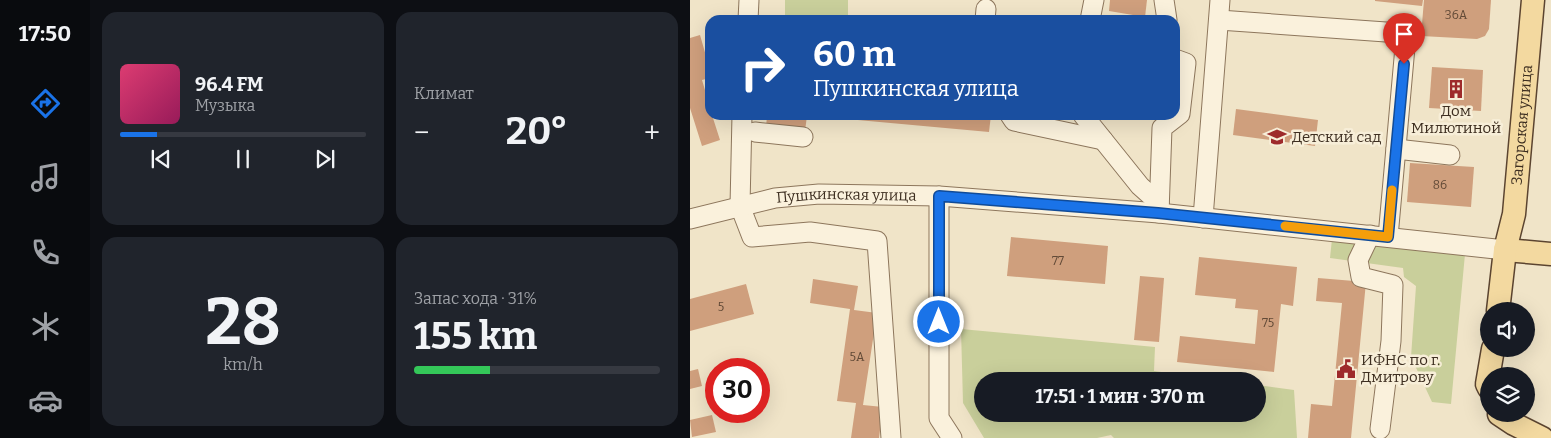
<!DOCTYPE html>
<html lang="ru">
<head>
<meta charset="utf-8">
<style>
	:root { --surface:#171b24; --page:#20242c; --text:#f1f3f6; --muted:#9ea1a6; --line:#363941; --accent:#1a73e8 }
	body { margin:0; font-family:Bitter,serif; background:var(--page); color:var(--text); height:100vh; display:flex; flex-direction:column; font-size:19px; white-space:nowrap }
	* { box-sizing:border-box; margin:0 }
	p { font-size:16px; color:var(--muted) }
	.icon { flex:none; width:28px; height:28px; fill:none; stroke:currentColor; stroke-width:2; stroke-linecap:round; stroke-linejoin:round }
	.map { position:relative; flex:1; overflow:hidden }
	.sheet { display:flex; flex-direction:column; gap:12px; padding:12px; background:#0d0f14; width:600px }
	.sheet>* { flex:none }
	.banner { position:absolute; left:15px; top:15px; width:475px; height:105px; border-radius:15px; box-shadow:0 5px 20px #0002; background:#1a4fa0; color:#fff; overflow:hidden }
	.buttons { position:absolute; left:790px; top:302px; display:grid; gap:10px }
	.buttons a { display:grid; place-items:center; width:55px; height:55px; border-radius:50%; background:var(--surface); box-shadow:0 5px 20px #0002; font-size:25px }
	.speed { position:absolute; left:15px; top:358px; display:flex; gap:10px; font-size:25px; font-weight:700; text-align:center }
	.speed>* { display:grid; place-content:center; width:65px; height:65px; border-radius:50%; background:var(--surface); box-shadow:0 5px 20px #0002; line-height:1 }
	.speed .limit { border:8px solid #d22; background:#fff; color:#111 }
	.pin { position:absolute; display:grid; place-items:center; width:42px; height:42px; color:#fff; margin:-51px -21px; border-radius:50% 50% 50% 0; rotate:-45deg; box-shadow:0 0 5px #0007 }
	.pin .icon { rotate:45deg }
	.me { position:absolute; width:55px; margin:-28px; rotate:0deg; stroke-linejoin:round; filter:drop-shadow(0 0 4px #0008) }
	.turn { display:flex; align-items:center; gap:18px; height:105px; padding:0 25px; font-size:22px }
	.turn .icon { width:65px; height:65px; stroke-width:2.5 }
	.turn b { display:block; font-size:35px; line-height:42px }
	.big { font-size:38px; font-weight:700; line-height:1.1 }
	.sheet .tile { flex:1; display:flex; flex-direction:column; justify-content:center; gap:8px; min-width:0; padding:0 18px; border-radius:15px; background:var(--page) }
	.sheet .dial { align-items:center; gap:0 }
	.dial b { font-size:65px; line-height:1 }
	.song { display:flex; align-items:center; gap:15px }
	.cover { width:60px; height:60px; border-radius:8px; background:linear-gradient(135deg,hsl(340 70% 55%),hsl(330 70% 35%)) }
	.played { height:5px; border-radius:2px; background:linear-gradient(90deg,var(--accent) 15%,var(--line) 15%) }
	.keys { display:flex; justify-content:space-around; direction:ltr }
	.heat { display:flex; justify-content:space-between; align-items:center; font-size:28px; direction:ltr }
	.charge { height:8px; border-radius:4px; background:linear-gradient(90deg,#34c759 31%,var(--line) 0) }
	.sheet .tiles { flex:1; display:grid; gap:12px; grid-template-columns:repeat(2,1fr) }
	.trip { position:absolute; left:284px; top:372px; width:292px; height:50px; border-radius:25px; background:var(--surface); box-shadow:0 5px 20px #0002; font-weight:700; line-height:50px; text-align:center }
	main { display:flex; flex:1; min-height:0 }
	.tab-bar { display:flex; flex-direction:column; width:90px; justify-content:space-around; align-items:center; background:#090b0e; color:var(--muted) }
	.tab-bar .icon { width:35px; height:35px }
	.tab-bar .on { color:var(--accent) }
	.tab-bar b { font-size:22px; color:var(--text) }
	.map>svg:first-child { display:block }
	.green { fill:#c9cf9b }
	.building { fill:#cf9f7d }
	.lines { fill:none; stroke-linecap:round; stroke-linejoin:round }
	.minor-casing { stroke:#8d765c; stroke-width:21 }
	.major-casing { stroke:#5b4430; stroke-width:25 }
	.minor { stroke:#faf1dc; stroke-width:19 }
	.major { stroke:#f3d9a0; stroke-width:22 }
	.route-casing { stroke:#114b97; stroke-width:12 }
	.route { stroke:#1a73e8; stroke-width:9 }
	.slow { stroke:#f59e0b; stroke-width:9 }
	.labels { text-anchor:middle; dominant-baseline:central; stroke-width:5; stroke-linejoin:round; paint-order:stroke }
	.number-label { font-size:12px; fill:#624a37 }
	.poi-label { font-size:15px; fill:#3d2e20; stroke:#f7eed8; text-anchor:start }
	.street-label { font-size:15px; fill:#3d2e20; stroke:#f7eed8 }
</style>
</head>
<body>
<main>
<nav class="tab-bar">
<b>17:50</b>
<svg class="icon on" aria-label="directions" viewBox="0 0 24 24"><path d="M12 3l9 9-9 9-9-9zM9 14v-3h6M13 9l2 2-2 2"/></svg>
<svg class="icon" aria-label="music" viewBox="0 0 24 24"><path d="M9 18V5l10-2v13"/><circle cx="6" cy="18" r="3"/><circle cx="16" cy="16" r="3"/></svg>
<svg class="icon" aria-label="phone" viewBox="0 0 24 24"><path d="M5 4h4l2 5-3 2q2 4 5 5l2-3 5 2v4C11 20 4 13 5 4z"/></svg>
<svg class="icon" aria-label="climate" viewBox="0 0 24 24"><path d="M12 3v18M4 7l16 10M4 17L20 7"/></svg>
<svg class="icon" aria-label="car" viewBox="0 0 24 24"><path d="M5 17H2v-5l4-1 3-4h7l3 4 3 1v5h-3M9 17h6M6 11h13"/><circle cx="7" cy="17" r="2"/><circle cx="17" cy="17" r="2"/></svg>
</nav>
<section class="sheet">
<div class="tiles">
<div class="tile">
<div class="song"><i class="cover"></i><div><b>96.4 FM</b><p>Музыка</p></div></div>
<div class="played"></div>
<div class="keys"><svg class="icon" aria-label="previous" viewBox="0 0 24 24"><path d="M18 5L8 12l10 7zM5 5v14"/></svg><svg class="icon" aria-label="pause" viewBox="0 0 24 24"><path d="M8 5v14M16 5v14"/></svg><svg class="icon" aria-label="next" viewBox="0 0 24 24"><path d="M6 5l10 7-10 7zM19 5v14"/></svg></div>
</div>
<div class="tile"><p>Климат</p>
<div class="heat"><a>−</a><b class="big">20°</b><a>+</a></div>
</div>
<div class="tile dial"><b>28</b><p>km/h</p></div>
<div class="tile"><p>Запас хода · 31%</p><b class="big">155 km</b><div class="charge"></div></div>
</div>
</section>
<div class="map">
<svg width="861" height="438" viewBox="0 0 861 438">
	<rect width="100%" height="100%" fill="#f0e4c8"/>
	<g class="green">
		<path d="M95 0H158V17L95 15Z"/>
		<path d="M642 239 775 254 761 404 742 402 721 357 726 286 714 277 713 268 640 258Z"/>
		<path d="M271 329 465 347 464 371 540 381H292V414H568V385L604 390 607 438H424L421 435 407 438H294L273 403Z"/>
	</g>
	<g class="building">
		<path d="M420 0H457L455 17 419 11Z"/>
		<path d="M685 0H733L732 6 685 1Z"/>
		<path d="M734 0H801L799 29 795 36 787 39 731 36Z"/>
		<path d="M10 35 20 70V78L12 80 20 107V115H22L30 140 12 146 0 108V38Z"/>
		<path d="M742 67 793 70 791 111 739 108Z"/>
		<path d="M546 109 628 120 625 146 543 135Z"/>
		<path d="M77 115H117L115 132 76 128Z"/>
		<path d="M124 115H301L299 132 124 116Z"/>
		<path d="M720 163 784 167 781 207 717 202Z"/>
		<path d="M321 237 418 246 415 284 317 276Z"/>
		<path d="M509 257 607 267 603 306 591 304 584 372 487 362 490 336 565 344 568 310 545 308 546 299 505 295Z"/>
		<path d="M450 276 474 278 469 342 444 340Z"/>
		<path d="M628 278 676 282 661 438H618L621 404 642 406 652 303 626 301Z"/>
		<path d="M123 279 168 286 164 310 187 313 173 405 193 407 189 438H161L166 403 147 401 160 309 120 303Z"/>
		<path d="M56 284 64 314 0 331V299Z"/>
		<path d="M8 369 12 386 0 389V371Z"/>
		<path d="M22 415 26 432 2 437 0 420Z"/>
	</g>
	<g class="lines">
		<g class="minor-casing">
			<g id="minor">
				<path d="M474 0 477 20"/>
				<path d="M58 20 59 0"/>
				<path d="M295 20 296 9"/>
				<path d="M400 20 404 0"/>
				<path d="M529 20 710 33 715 47 698 237"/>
				<path d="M52 115 50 206 62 237 120 232 187 241 201 438"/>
				<path d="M320 115 324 121 413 140"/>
				<path d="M393 115 450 186 469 203"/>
				<path d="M65 132 113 137"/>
				<path d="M706 149 760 155"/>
				<path d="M249 196V418L262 438"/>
				<path d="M469 213 472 128 490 114 496 63 485 59"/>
				<path d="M513 218 530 0"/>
				<path id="s1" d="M0 219 85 198 129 194 249 196 469 213 815 250"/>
				<path d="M680 235 668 260 671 277 703 285 701 341 690 429"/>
			</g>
		</g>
		<g class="major-casing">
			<g id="major">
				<path d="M815 250 861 254"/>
				<path id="s2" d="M808 311 815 250 824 214 843 0"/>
				<path d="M799 388 797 384 803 349"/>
				<path d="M809 414 824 424 852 438"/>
			</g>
		</g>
		<use href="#minor" class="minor"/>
		<use href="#major" class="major"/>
	</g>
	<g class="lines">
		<g class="route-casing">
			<path id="route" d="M249 322V196L468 213 698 237 714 64"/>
		</g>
		<use href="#route" class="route"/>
		<path class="slow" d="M595 226 698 237 702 190"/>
	</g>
	<defs>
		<g id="building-bare" transform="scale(1.5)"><path d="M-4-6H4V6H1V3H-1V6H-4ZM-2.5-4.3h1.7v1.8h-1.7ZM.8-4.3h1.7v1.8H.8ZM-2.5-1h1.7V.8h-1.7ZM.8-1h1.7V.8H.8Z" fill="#9e2a2b" stroke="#f7eed8" stroke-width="2.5" paint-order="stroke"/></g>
		<g id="school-bare" transform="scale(1.5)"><path d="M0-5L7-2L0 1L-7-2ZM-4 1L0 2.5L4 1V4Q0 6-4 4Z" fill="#9e2a2b" stroke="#f7eed8" stroke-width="2.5" paint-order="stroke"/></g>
		<g id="civic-bare" transform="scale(1.5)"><path d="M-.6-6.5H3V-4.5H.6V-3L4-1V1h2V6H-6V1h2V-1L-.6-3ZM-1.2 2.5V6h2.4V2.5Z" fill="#9e2a2b" stroke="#f7eed8" stroke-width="2.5" paint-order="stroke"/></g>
	</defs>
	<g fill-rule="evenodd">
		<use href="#building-bare" x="766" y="89"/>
		<use href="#school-bare" x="587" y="137"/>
		<use href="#civic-bare" x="656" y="369"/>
	</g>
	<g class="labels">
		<g class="number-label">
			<text x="766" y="15">36А</text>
			<text x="750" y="185">86</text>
			<text x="368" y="261">77</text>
			<text x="31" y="307">5</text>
			<text x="578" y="323">75</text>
			<text x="167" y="357">5А</text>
		</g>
		<g class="poi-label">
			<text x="766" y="111" text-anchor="middle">Дом<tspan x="766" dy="17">Милютиной</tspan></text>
			<text x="602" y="137">Детский сад</text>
			<text x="671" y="360">ИФНС по г.<tspan x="671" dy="17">Дмитрову</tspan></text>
		</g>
		<g class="street-label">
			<text stroke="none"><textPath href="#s2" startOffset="188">Загорская улица</textPath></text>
			<text stroke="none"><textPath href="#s1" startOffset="159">Пушкинская улица</textPath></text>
		</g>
	</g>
</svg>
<div class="buttons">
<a><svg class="icon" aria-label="sound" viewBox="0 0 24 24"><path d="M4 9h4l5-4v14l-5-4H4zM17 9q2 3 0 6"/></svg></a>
<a><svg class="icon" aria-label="layers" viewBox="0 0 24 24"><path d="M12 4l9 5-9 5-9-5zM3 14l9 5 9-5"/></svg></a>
</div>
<div class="speed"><div class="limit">30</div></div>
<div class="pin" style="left:714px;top:64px;background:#d93025"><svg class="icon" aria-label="arrive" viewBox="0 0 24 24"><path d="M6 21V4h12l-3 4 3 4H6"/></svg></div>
<svg class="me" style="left:249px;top:322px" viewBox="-20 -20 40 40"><circle r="17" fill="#1a73e8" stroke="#fff" stroke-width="3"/><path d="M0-11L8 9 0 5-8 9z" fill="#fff"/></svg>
<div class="trip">17:51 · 1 мин · 370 m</div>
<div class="banner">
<div class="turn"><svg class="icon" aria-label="right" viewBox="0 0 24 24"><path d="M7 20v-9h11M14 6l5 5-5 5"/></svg><div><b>60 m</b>Пушкинская улица</div></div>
</div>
</div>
</main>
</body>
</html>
